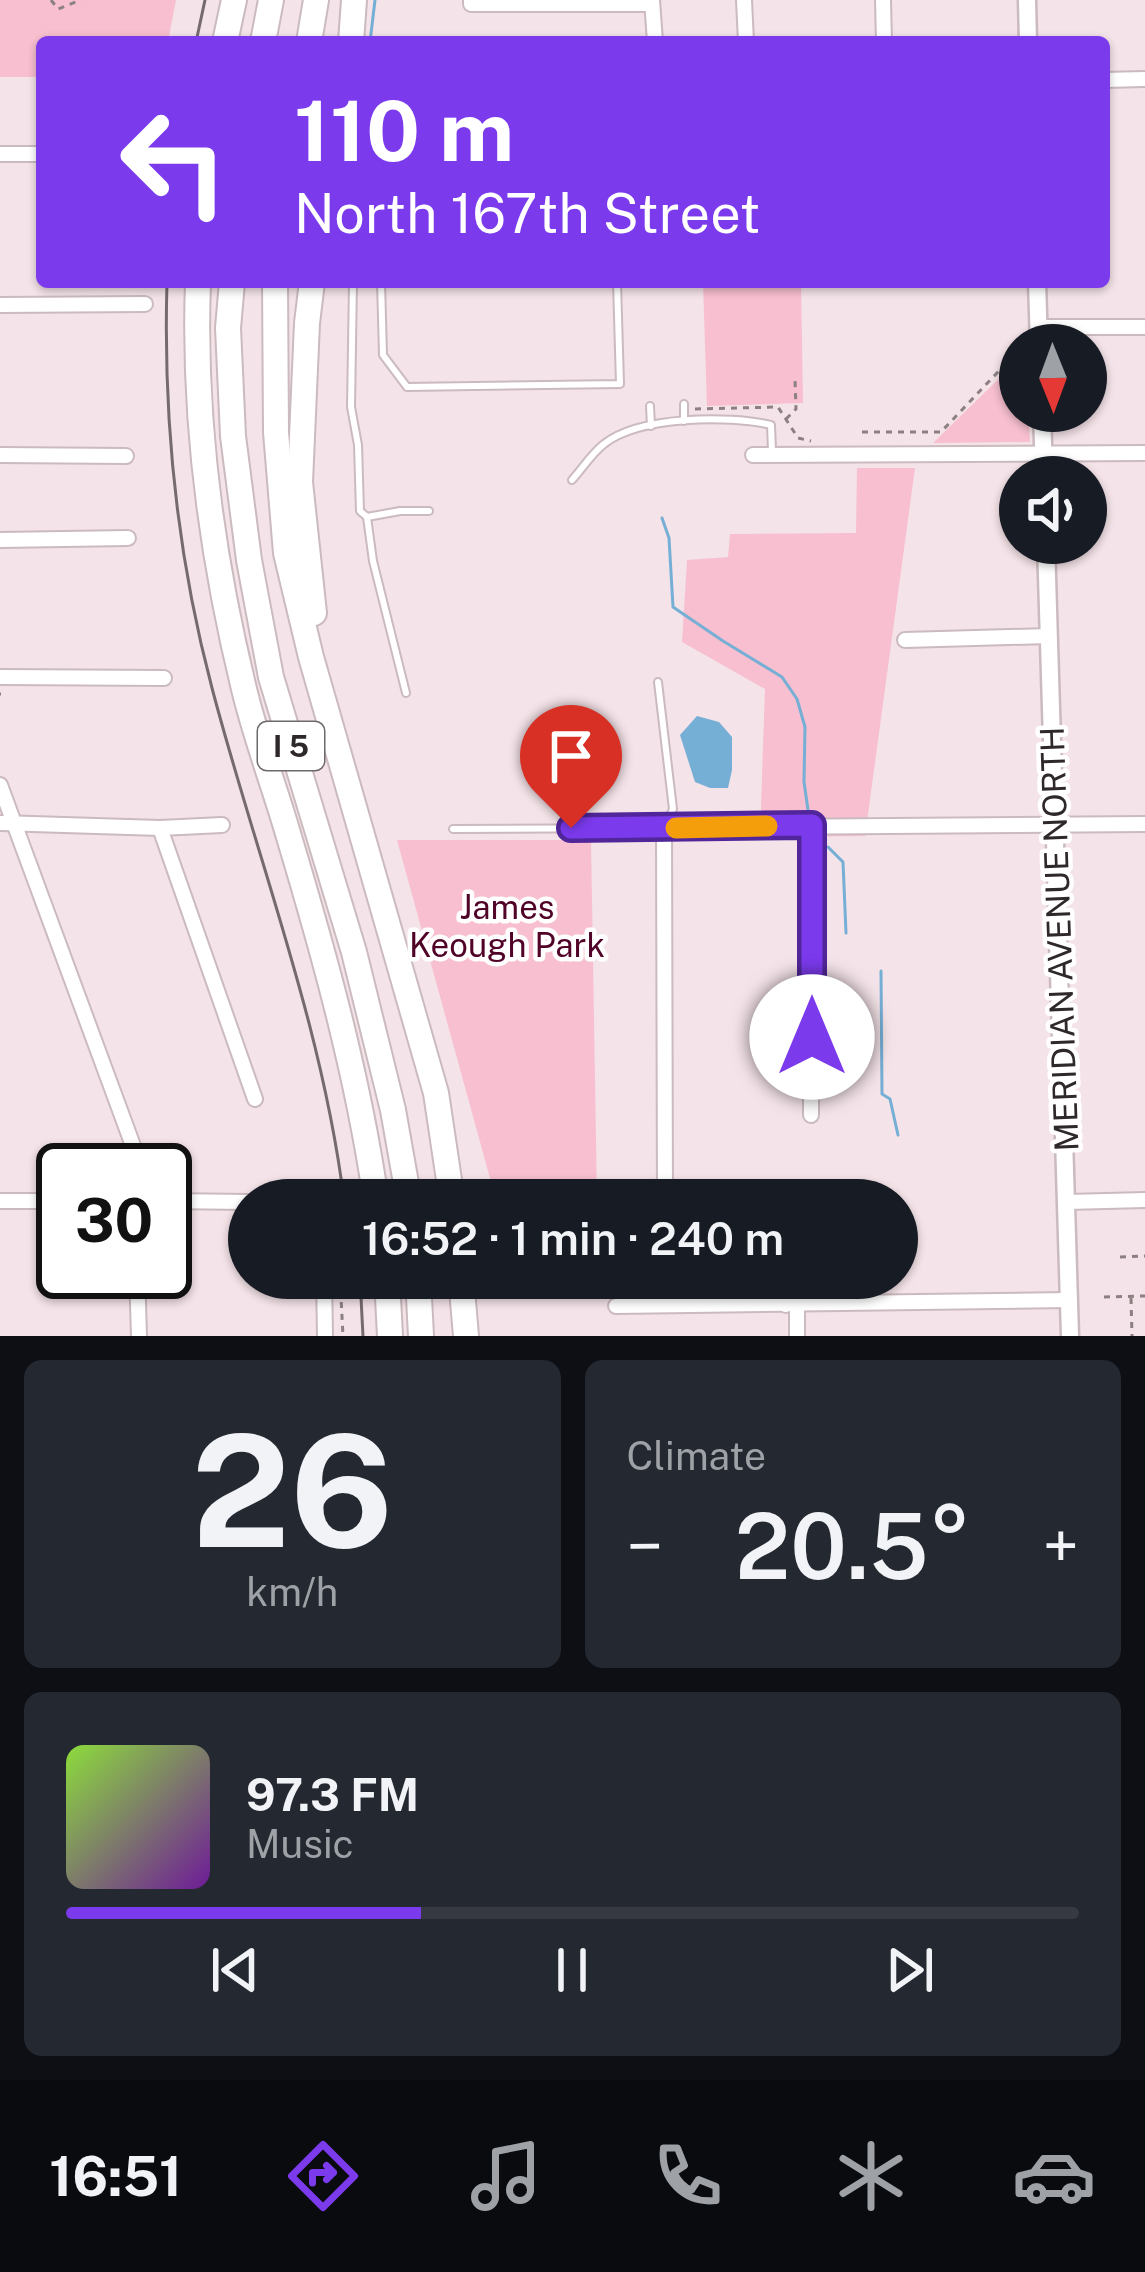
<!DOCTYPE html>
<html lang="en">
<head>
<meta charset="utf-8">
<style>
	:root { --surface:#171b24; --page:#242831; --text:#f1f3f6; --muted:#9ea1a6; --line:#363941; --accent:#7c3aed }
	body { margin:0; font-family:"Public Sans",sans-serif; background:var(--page); color:var(--text); height:100vh; display:flex; flex-direction:column; font-size:45px; white-space:nowrap }
	* { box-sizing:border-box; margin:0 }
	p { font-size:39px; color:var(--muted) }
	.icon { flex:none; width:66px; height:66px; fill:none; stroke:currentColor; stroke-width:2; stroke-linecap:round; stroke-linejoin:round }
	.map { position:relative; height:1336px; overflow:hidden }
	.panel { display:flex; flex-direction:column; gap:24px; padding:24px; background:#0d0f14; flex:1 }
	.panel>* { flex:none }
	.banner { position:absolute; left:36px; top:36px; width:1074px; height:252px; border-radius:12px; box-shadow:0 3px 9px #0004; background:#7c3aed; color:#fff; overflow:hidden }
	.needle { width:78px; rotate:179deg }
	.tools { position:absolute; left:999px; top:324px; display:grid; gap:24px }
	.tools a { display:grid; place-items:center; width:108px; height:108px; border-radius:50%; background:var(--surface); box-shadow:0 3px 9px #0004; font-size:60px }
	.speed { position:absolute; left:36px; top:1143px; display:flex; gap:24px; font-size:60px; font-weight:700; text-align:center }
	.speed>* { display:grid; place-content:center; width:156px; height:156px; border-radius:50%; background:var(--surface); box-shadow:0 3px 9px #0004; line-height:1 }
	.speed .limit { border:6px solid #111; border-radius:18px; background:#fff; color:#111 }
	.pin { position:absolute; display:grid; place-items:center; width:102px; height:102px; color:#fff; margin:-123px -51px; border-radius:50% 50% 50% 0; rotate:-45deg; box-shadow:0 0 12px #0007 }
	.pin .icon { rotate:45deg }
	.me { position:absolute; width:132px; margin:-66px; rotate:0deg; stroke-linejoin:round; filter:drop-shadow(0 0 9px #0008) }
	.turn { display:flex; align-items:center; gap:42px; height:252px; padding:0 60px; font-size:54px }
	.turn .icon { width:156px; height:156px; stroke-width:2.5 }
	.turn b { display:block; font-size:84px; line-height:102px }
	.big { font-size:90px; font-weight:600; line-height:1.1 }
	.panel .widget { flex:1; display:flex; flex-direction:column; justify-content:center; gap:18px; min-width:0; padding:0 42px; border-radius:18px; background:var(--page) }
	.panel .dial { align-items:center; gap:0 }
	.dial b { font-size:156px; line-height:1 }
	.song { display:flex; align-items:center; gap:36px }
	.cover { width:144px; height:144px; border-radius:18px; background:linear-gradient(135deg,hsl(90 70% 55%),hsl(280 70% 35%)) }
	.played { height:12px; border-radius:6px; background:linear-gradient(90deg,var(--accent) 35%,var(--line) 35%) }
	.keys { display:flex; justify-content:space-around; direction:ltr }
	.heat { display:flex; justify-content:space-between; align-items:center; font-size:66px; direction:ltr }
	.panel .tiles { flex:1; display:grid; gap:24px; grid-template-columns:1fr 1fr }
	.widget:last-child { grid-column:span 2 }
	.trip { position:absolute; left:228px; top:1179px; width:690px; height:120px; border-radius:60px; background:var(--surface); box-shadow:0 3px 9px #0004; font-weight:600; line-height:120px; text-align:center }
	.tab-bar { display:flex; height:192px; justify-content:space-around; align-items:center; background:#090b0e; color:var(--muted) }
	.tab-bar .icon { width:84px; height:84px }
	.tab-bar .on { color:var(--accent) }
	.tab-bar b { font-size:54px; color:var(--text) }
	.map>svg:first-child { display:block }
	.green { fill:#f7bfcf }
	.water { fill:#76afd5 }
	.lines { fill:none; stroke-linecap:round; stroke-linejoin:round }
	.stream { stroke:#76afd5; stroke-width:3 }
	.service-casing { stroke:#cbbabe; stroke-width:10 }
	.minor-casing { stroke:#cbbabe; stroke-width:18 }
	.tertiary-casing { stroke:#cbbabe; stroke-width:21 }
	.motorway-casing { stroke:#cbbabe; stroke-width:28 }
	.path { stroke:#8c8083; stroke-width:3; stroke-dasharray:6 6; stroke-linecap:butt }
	.service { stroke:#fff; stroke-width:6 }
	.minor { stroke:#fff; stroke-width:14 }
	.tertiary { stroke:#fff; stroke-width:16 }
	.motorway { stroke:#fff; stroke-width:24 }
	.tram { stroke:#756b6e; stroke-width:3 }
	.route-casing { stroke:#51269a; stroke-width:30 }
	.route { stroke:#7c3aed; stroke-width:21 }
	.slow { stroke:#f59e0b; stroke-width:21 }
	.labels { text-anchor:middle; dominant-baseline:central; stroke-width:9; stroke-linejoin:round; paint-order:stroke }
	.shield { fill:#fff; stroke:#6d686a; stroke-width:3 }
	.shield-label { font-size:30px; font-weight:bold; fill:#2f282a }
	.park-label { font-size:33px; fill:#500227; stroke:#fff }
	.street-label { font-size:33px; fill:#2f282a; stroke:#fff }
</style>
</head>
<body>
<div class="map">
<svg width="1145" height="1336" viewBox="0 0 1145 1336">
	<rect width="100%" height="100%" fill="#f4e3e8"/>
	<g class="green">
		<path d="M0 0H176L168 42H42V77H0Z"/>
		<path d="M703 282H801L803 403 707 406Z"/>
		<path d="M1020 358V411H1028L1030 442 933 443Z"/>
		<path d="M857 468H915L865 836 760 837 765 689 682 642 687 560 728 557 730 534 856 533Z"/>
		<path d="M397 840H591L597 1200H496Z"/>
	</g>
	<path class="water" d="M697 716 719 722 732 737V770L728 788H710L695 782 680 735Z"/>
	<g class="lines">
		<g class="stream">
			<path d="M370 42 375 0"/>
			<path d="M662 518 669 538 673 607 723 641 782 677 797 699 805 727 804 782 808 810"/>
			<path d="M828 847 843 862 846 933"/>
			<path d="M881 971 882 1094 890 1099 898 1135"/>
		</g>
		<g class="service-casing">
			<g id="service">
				<path d="M353 282 351 407 358 445 360 511 367 517 400 511H429"/>
				<path d="M381 282 383 355 407 387 620 384 617 282"/>
				<path d="M684 404V421"/>
				<path d="M650 406 651 426"/>
				<path d="M572 480C582 469 592 453 604 444 639 416 729 415 771 425L772 451"/>
				<path d="M367 517 373 561 406 693"/>
				<path d="M658 682 673 809 666 825"/>
				<path d="M453 829 648 828"/>
			</g>
		</g>
		<g class="minor-casing">
			<g id="minor">
				<path d="M471 0V4H652"/>
				<path d="M652 0 655 42"/>
				<path d="M744 0 746 42"/>
				<path d="M883 0 884 42"/>
				<path d="M1104 80 1145 79"/>
				<path d="M0 154H42"/>
				<path d="M0 305 145 304"/>
				<path d="M1039 327H1145"/>
				<path d="M0 455 126 456"/>
				<path d="M753 455 1145 453"/>
				<path d="M0 540 128 538"/>
				<path d="M905 640 1049 636"/>
				<path d="M0 677 164 678"/>
				<path d="M0 785 142 1170"/>
				<path d="M0 823 160 828 222 825"/>
				<path d="M160 828 255 1099"/>
				<path d="M649 828 1145 824"/>
				<path d="M664 828 665 1200H700"/>
				<path d="M811 1115 812 825"/>
				<path d="M0 1201H63"/>
				<path d="M165 1201 249 1202"/>
				<path d="M1067 1202 1145 1200"/>
				<path d="M137 1272 139 1336"/>
				<path d="M324 1278 325 1336"/>
				<path d="M785 1278 786 1305"/>
				<path d="M797 1304V1336"/>
				<path d="M616 1306 1069 1300"/>
			</g>
		</g>
		<g class="tertiary-casing">
			<g id="tertiary">
				<path d="M1027 0 1028 42"/>
				<path d="M1037 282 1039 345"/>
				<path d="M1042 411 1044 477"/>
				<path d="M1046 543 1070 1336"/>
			</g>
		</g>
		<g class="motorway-casing">
			<g id="motorway">
				<path d="M225 42 234 0"/>
				<path d="M263 42 271 0"/>
				<path d="M309 42 316 0"/>
				<path d="M351 42 354 0"/>
				<path d="M198 282C193 417 212 558 244 689 256 739 275 788 289 837 325 957 358 1076 376 1200"/>
				<path d="M232 282 228 328 233 436 249 560 271 677 354 952 393 1110 409 1200"/>
				<path d="M275 282 276 432 286 553 311 657 436 1093 452 1200"/>
				<path d="M312 282 307 323 300 482 314 613"/>
				<path d="M387 1278 390 1336"/>
				<path d="M418 1278 421 1336"/>
				<path d="M461 1278 466 1336"/>
			</g>
		</g>
		<g class="path">
			<path d="M51 0 58 9 81 0"/>
			<path d="M695 409 778 407 798 438 811 441"/>
			<path d="M786 419 796 409 795 380H797"/>
			<path d="M862 432H941L1014 355"/>
			<path d="M0 694H1"/>
			<path d="M576 1192 593 1200"/>
			<path d="M713 1200H782"/>
			<path d="M1120 1257 1145 1256"/>
			<path d="M340 1278 343 1336"/>
			<path d="M1104 1297 1145 1296"/>
			<path d="M1131 1298 1132 1336"/>
		</g>
		<use href="#service" class="service"/>
		<use href="#minor" class="minor"/>
		<use href="#tertiary" class="tertiary"/>
		<use href="#motorway" class="motorway"/>
		<g class="tram">
			<path d="M196 42 205 0"/>
			<path d="M167 282C163 419 177 556 212 688 257 859 322 1024 344 1200"/>
			<path d="M360 1278 363 1336"/>
		</g>
	</g>
	<g class="lines">
		<g class="route-casing">
			<path id="route" d="M571 828 812 825V1037"/>
		</g>
		<use href="#route" class="route"/>
		<path class="slow" d="M676 828 767 826"/>
	</g>
	<g class="labels">
		<rect class="shield" x="258" y="722" width="66" height="48" rx="9"/>
		<g class="shield-label">
			<text x="291" y="746">I 5</text>
		</g>
		<g class="park-label">
			<text x="507" y="907">James<tspan x="507" dy="38">Keough Park</tspan></text>
		</g>
		<g class="street-label">
			<text transform="translate(1059 939) rotate(-92)">MERIDIAN AVENUE NORTH</text>
		</g>
	</g>
</svg>
<div class="tools">
<a><svg class="needle" viewBox="-14 -14 28 28"><path d="M0-13l5 13h-10z" fill="#e53935"/><path d="M0 13l5-13h-10z" fill="#9ea1a6"/></svg></a>
<a><svg class="icon" aria-label="sound" viewBox="0 0 24 24"><path d="M4 9h4l5-4v14l-5-4H4zM17 9q2 3 0 6"/></svg></a>
</div>
<div class="speed"><div class="limit">30</div></div>
<div class="pin" style="left:571px;top:828px;background:#d93025"><svg class="icon" aria-label="arrive" viewBox="0 0 24 24"><path d="M6 21V4h12l-3 4 3 4H6"/></svg></div>
<svg class="me" style="left:812px;top:1037px" viewBox="-20 -20 40 40"><circle r="19" fill="#fff"/><path d="M0-13L10 11 0 6-10 11z" fill="#7c3aed"/></svg>
<div class="trip">16:52 · 1 min · 240 m</div>
<div class="banner">
<div class="turn"><svg class="icon" aria-label="left" viewBox="0 0 24 24"><path d="M17 20v-9H6M10 6l-5 5 5 5"/></svg><div><b>110 m</b>North 167th Street</div></div>
</div>
</div>
<section class="panel">
<div class="tiles">
<div class="widget dial"><b>26</b><p>km/h</p></div>
<div class="widget"><p>Climate</p>
<div class="heat"><a>−</a><b class="big">20.5°</b><a>+</a></div>
</div>
<div class="widget">
<div class="song"><i class="cover"></i><div><b>97.3 FM</b><p>Music</p></div></div>
<div class="played"></div>
<div class="keys"><svg class="icon" aria-label="previous" viewBox="0 0 24 24"><path d="M18 5L8 12l10 7zM5 5v14"/></svg><svg class="icon" aria-label="pause" viewBox="0 0 24 24"><path d="M8 5v14M16 5v14"/></svg><svg class="icon" aria-label="next" viewBox="0 0 24 24"><path d="M6 5l10 7-10 7zM19 5v14"/></svg></div>
</div>
</div>
</section>
<nav class="tab-bar">
<b>16:51</b>
<svg class="icon on" aria-label="directions" viewBox="0 0 24 24"><path d="M12 3l9 9-9 9-9-9zM9 14v-3h6M13 9l2 2-2 2"/></svg>
<svg class="icon" aria-label="music" viewBox="0 0 24 24"><path d="M9 18V5l10-2v13"/><circle cx="6" cy="18" r="3"/><circle cx="16" cy="16" r="3"/></svg>
<svg class="icon" aria-label="phone" viewBox="0 0 24 24"><path d="M5 4h4l2 5-3 2q2 4 5 5l2-3 5 2v4C11 20 4 13 5 4z"/></svg>
<svg class="icon" aria-label="climate" viewBox="0 0 24 24"><path d="M12 3v18M4 7l16 10M4 17L20 7"/></svg>
<svg class="icon" aria-label="car" viewBox="0 0 24 24"><path d="M5 17H2v-5l4-1 3-4h7l3 4 3 1v5h-3M9 17h6M6 11h13"/><circle cx="7" cy="17" r="2"/><circle cx="17" cy="17" r="2"/></svg>
</nav>
</body>
</html>
